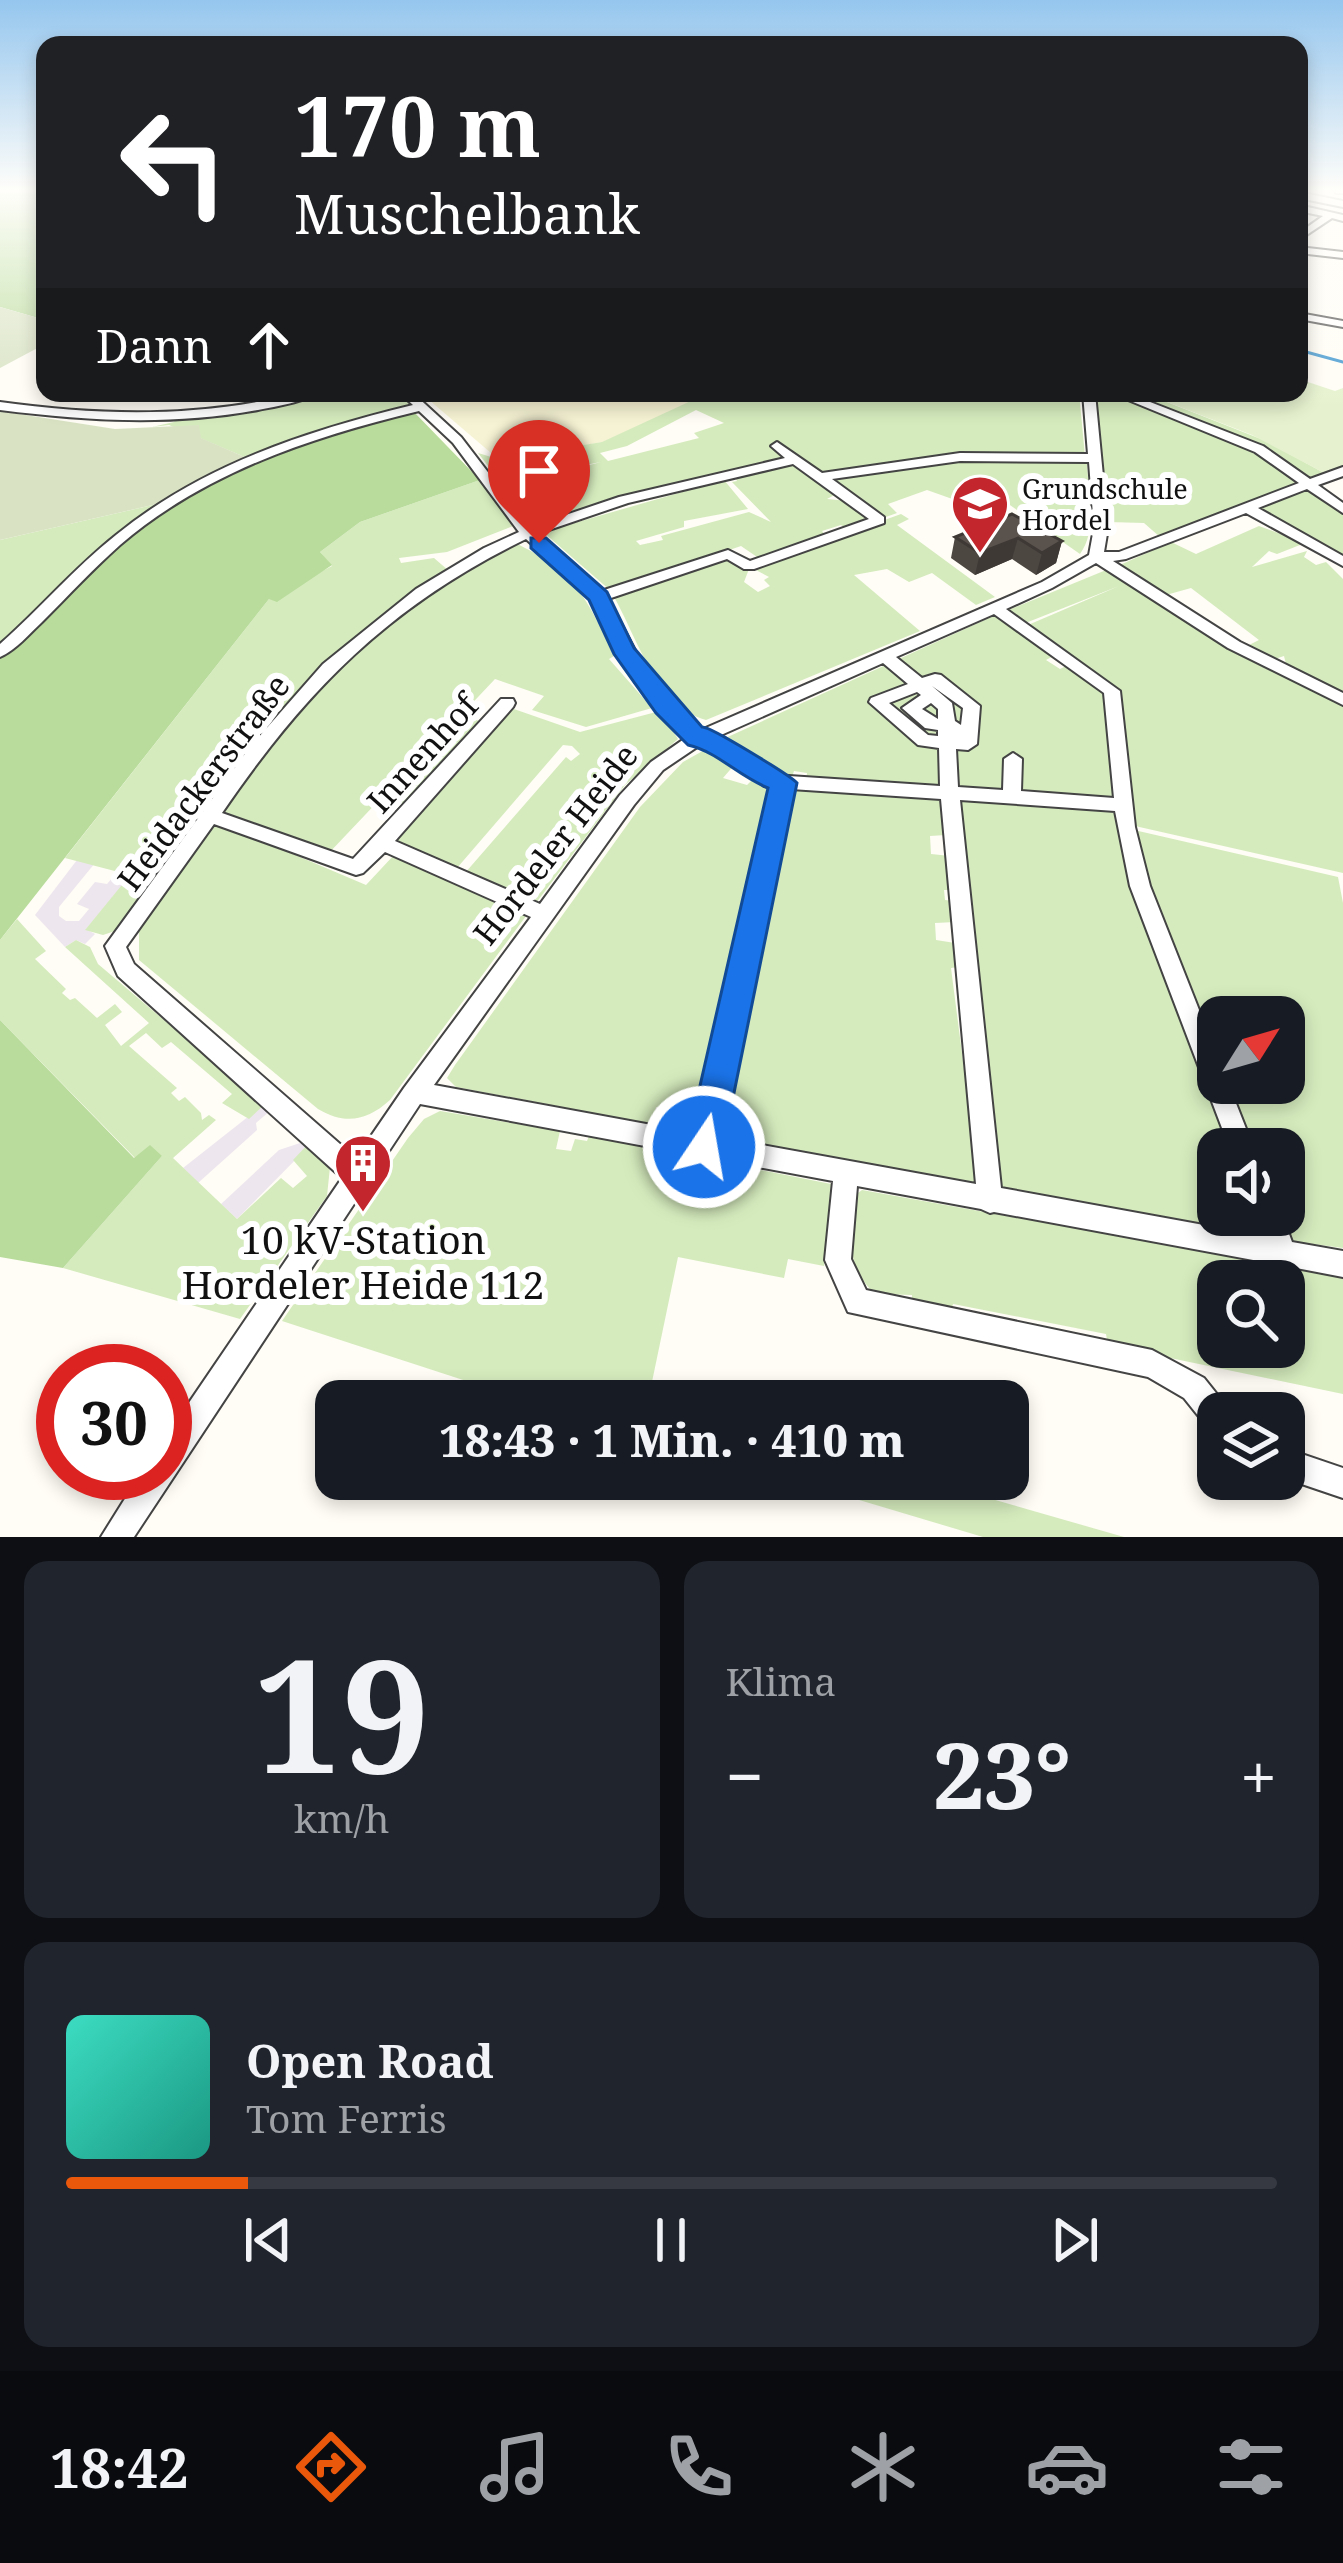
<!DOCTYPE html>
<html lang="de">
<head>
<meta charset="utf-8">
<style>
	:root { --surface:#171b24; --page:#20242c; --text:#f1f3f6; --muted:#9ea1a6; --line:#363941; --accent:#ea580c }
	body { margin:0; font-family:"Noto Serif",serif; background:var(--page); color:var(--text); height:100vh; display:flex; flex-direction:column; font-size:45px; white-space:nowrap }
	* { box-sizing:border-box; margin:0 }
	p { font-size:39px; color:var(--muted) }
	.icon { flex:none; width:66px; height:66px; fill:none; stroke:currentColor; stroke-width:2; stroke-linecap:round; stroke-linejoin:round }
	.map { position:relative; height:1537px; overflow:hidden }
	.details { display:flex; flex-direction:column; gap:24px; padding:24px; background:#0d0f14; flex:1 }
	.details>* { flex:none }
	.top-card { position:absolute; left:36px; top:36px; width:1272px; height:366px; border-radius:24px; box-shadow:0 6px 18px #0003; background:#202124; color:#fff; overflow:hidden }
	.needle { width:78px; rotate:53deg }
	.tools { position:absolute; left:1197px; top:996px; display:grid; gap:24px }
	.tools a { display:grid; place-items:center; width:108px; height:108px; border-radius:24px; background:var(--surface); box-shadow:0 6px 18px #0003; font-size:60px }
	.speed { position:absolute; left:36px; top:1344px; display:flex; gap:24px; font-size:60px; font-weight:700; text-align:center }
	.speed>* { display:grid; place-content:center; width:156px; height:156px; border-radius:50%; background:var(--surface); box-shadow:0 6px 18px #0003; line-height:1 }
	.speed .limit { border:18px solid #d22; background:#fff; color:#111 }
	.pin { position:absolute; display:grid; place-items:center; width:102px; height:102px; color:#fff; margin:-123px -51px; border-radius:50% 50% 50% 0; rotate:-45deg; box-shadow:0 0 12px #0007 }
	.pin .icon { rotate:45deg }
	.me { position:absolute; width:132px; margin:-66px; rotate:12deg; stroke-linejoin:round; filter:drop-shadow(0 0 9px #0008) }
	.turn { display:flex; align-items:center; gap:42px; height:252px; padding:0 60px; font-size:54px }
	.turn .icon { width:156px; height:156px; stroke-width:2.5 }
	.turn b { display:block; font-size:84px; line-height:102px }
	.then { display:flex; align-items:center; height:114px; padding:0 60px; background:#0003; gap:24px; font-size:45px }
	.big { font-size:90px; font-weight:800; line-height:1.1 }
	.details .tile { flex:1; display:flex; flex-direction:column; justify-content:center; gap:18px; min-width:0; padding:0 42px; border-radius:24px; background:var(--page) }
	.details .dial { align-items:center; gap:0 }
	.dial b { font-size:156px; line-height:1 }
	.song { display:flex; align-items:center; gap:36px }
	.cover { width:144px; height:144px; border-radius:18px; background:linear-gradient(135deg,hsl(170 70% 55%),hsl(170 70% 35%)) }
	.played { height:12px; border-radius:6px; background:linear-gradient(90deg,var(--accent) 15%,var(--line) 15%) }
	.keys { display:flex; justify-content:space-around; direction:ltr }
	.heat { display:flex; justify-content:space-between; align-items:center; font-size:66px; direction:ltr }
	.details .tiles { flex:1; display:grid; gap:24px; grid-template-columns:1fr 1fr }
	.tile:last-child { grid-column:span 2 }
	.trip { position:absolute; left:315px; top:1380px; width:714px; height:120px; border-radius:24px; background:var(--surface); box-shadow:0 6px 18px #0003; font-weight:800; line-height:120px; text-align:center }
	.tabs { display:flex; height:192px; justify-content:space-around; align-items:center; background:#090b0e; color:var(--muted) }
	.tabs .icon { width:84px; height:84px }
	.tabs .current { color:var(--accent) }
	.tabs b { font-size:54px; color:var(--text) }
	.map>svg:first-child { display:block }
	.industrial { fill:#eee6ef }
	.farmland { fill:#f6f3d4 }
	.green { fill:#d5ebbd; fill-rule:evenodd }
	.forest { fill:#b9dc9c }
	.cemetery { fill:#d9e3c4 }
	.pitch { fill:#e6f2cf }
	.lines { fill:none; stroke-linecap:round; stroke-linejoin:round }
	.stream { stroke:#3f96cf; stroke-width:3 }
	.minor-casing { stroke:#444; stroke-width:4 }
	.minor { fill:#fff; fill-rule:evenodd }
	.wall { fill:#4d4742 }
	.shaded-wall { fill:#3f3936 }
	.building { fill:#5a524d; stroke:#3f3936; stroke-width:3 }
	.route { fill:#1a73e8; stroke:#114b97; stroke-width:3 }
	.labels { text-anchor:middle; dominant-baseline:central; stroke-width:12; stroke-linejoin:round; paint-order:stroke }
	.far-poi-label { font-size:27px; fill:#111; stroke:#fff; text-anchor:start }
	.street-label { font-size:33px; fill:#111; stroke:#fff }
	.near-poi-label { font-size:39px; fill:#111; stroke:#fff }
</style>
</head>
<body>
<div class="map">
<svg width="1343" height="1537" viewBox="0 0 1343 1537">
	<rect width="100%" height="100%" fill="#fffdf5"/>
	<g class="industrial">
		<path d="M77 860 95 863 59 907V916L66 921H79L89 909 77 904 95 882 107 884 120 869 131 875 86 929 95 934 85 944 76 940 65 947 35 915Z"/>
		<path d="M273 1097 279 1103 256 1123 257 1130 198 1183 183 1168Z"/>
		<path d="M318 1137 237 1219 221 1204 279 1150Z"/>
	</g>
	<path class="farmland" d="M421 393H711L603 442 498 459Z"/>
	<g class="green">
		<path d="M242 393H292L297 400 324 393H393L401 399V393L412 403 247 458 169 425 152 427 174 422 183 411 246 403Z"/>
		<path d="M671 393H1079L1085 456H953L823 473 795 454 535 528 504 487 601 462 500 481 478 453 498 459 602 442 693 400ZM696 410 724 423 694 433 699 438 608 461 600 453 627 446Z"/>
		<path d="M1099 393C1162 397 1250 448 1301 483L1160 537 1144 523 1108 522 1094 401 1125 402 1099 398Z"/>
		<path d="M1129 393H1144L1266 441 1326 474 1316 481 1262 446Z"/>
		<path d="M951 460 1087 463C1088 491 1098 530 1080 554L987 489 958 501 927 490 888 504 897 513 883 518 828 478Z"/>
		<path d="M794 463 838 493 827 499 848 501 871 519 847 529 841 525 822 531 826 536 760 559 741 546 611 591 543 532 724 480 748 509 684 521V527L636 541 640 545 663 540 661 536 749 512 771 522 732 482 737 481 735 477Z"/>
		<path d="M480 480 513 526 447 552 399 558 401 563 434 558 449 571 353 642 127 927 103 935 85 930 130 875 65 858 269 599 332 566 320 552 360 522Z"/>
		<path d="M1307 489 1343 515V559L1259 509Z"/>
		<path d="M157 504 0 646V540Z"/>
		<path d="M901 514 909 519 897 525 995 597 976 605 932 573 909 582 887 569 854 575 920 631 706 720C656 706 637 637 614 597L726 557 749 569 744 582 758 592 770 586 764 580 769 577 752 568Z"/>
		<path d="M1259 526 1305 543 1277 554 1269 551 1252 567 1307 551 1304 557 1316 565 1326 562 1343 579V695L1286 664 1284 656 1275 659 1245 647 1259 640 1191 588 1166 595 1120 565 1171 542 1196 554Z"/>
		<path d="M515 543C574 571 587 597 614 656L609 659 652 708 586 727 532 710 544 696 495 679 462 714 484 723 408 806 383 796 328 854 224 812C229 796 243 780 254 765 320 670 414 597 515 543Z"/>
		<path d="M1111 568 1343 705V873L1135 826 1121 694 1028 625 1119 586 1023 624 1006 611Z"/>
		<path d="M1000 613 1057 654 1046 660 1060 669 1070 664 1106 690 1113 799 806 780 807 773 794 771 791 780 770 777 721 740Z"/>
		<path d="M511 708 580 732 660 711 678 739 625 785 536 903 465 873 566 757 571 761 580 754 572 746 563 745 457 868 397 845 392 836Z"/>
		<path d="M708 748 735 764 723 778 747 785 754 778 776 795 721 1011 728 1014 698 1132 670 1128 673 1109 656 1107 652 1124 456 1087 447 1078 455 1065 640 807 683 762Z"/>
		<path d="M792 789 942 797 946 835 930 836 931 854 950 856 952 890H944L945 900 953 901 955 922 935 923 936 940 955 943 958 967 951 968 979 1185 713 1136 740 1012H747L772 903 765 900Z"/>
		<path d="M956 800 1107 809 1117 815 1233 1149H1218V1215H1258L1266 1238 995 1189 985 1093 992 1092 978 970 971 969Z"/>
		<path d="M220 823 366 885 394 855 529 912 390 1100C367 1121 345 1125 318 1109L139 960V931L209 827Z"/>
		<path d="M1134 830 1338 877 1343 903V1248L1290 1241 1280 1215H1284V1149H1253L1226 1083H1284V1017H1218V1062L1149 889Z"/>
		<path d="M17 919 46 951 35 959 66 989 62 993 70 1000 75 998 97 1018 115 1004 122 1012 105 1025 121 1046 149 1023 65 947 76 940 90 947 98 964 264 1105 249 1119 222 1103 232 1094 171 1042 162 1048 146 1033 129 1046 177 1088 171 1093 179 1101 185 1097 201 1113 202 1120 209 1115 216 1120 173 1158 237 1219 281 1178 293 1188 307 1176 293 1160 308 1144 330 1167 327 1196 240 1319 63 1268 162 1156 135 1158 0 1020V940Z"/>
		<path d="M440 1111 560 1131 556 1149 571 1151 575 1139 587 1141 589 1136 831 1184 824 1266 788 1259 784 1278 678 1257 648 1401H528L282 1321 408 1138 424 1119Z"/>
		<path d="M862 1190 1343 1276V1394L1108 1345 1106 1334 953 1304 951 1313 912 1305V1295L875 1294C844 1265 851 1235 854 1196ZM1218 1281H1284V1347H1218Z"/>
		<path d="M789 1479H922L1124 1537H983Z"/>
	</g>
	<g class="forest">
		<path d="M0 191H45V320L0 307Z"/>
		<path d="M413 411 480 480 360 522 320 552 332 565 277 602 269 599 0 940V656C60 608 110 548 172 502 239 452 333 434 413 411Z"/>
		<path d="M0 1020 134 1158 150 1145 162 1156 63 1268 0 1257Z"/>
	</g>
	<g class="cemetery">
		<path d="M0 307 45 320V344L0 368Z"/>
		<path d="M0 411 115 429 199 425 201 438 247 458 157 504 0 540Z"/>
	</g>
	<path class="pitch" d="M1299 379 1335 391 1343 388V469L1326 474 1252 435 1144 393H1299Z"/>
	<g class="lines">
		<path class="stream" d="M1299 350 1343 362"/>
		<g class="minor-casing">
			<g id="minor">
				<path d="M1335 191H1343V193H1336Z"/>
				<path d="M1299 192 1343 201V207L1299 198Z"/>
				<path d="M1299 205 1343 215V221L1332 218 1299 240V233L1323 216 1299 211Z"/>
				<path d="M1299 247 1343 252V258L1299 253Z"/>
				<path d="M1299 313 1343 321V327L1299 319Z"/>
				<path d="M300 393H320C302 402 278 406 258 410 171 426 87 421 0 410V402C102 416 199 418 300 393Z"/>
				<path d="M400 393H413L461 437 530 527 619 497 785 458 771 446 777 442 822 473 960 453 1088 454 1083 393H1095L1108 528 1104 552H1119L1299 483 1255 452 1111 393H1127L1263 446 1310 479 1343 467V476L1318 485 1343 503V513L1307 489 1258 508 1343 556V566L1246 513 1126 559 1113 561 1240 642 1343 693V705L1228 648 1096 563 1052 588 1006 609 1120 691 1135 827 1150 886 1218 1058V1083H1228L1254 1149H1230L1130 886 1115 811 960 800 1001 1188 1264 1236 1256 1215H1282L1292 1242 1343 1251V1277L1291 1267 1285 1270 1275 1264 994 1212 990 1213 981 1209 857 1186 851 1259 866 1290 1152 1350 1204 1378 1228 1408 1230 1413H1218V1432L1208 1428 1184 1398 1148 1377 848 1312 825 1260 833 1181 420 1104 134 1537H101L141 1473H165V1438L342 1178 118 976 105 946 250 747 323 664 416 589 484 548 519 532 453 443 419 411C312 437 205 472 120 545 93 569 68 596 42 622 29 634 16 650 0 657V644C40 609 74 568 116 535 202 465 306 431 413 405ZM960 461 1089 462 1094 528 1089 555 1042 582 701 730 648 675 608 599 727 559 744 569H754L884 523V517L832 479ZM793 464 869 519 750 561 728 550 601 591 537 534 628 503ZM526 539 593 599 635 682 687 737 651 762 620 795 540 904 395 841 513 707 515 703 513 699H501L353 859 222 813C306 690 390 605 526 539ZM994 614 1104 693 1114 798 1021 791 1022 759 1013 753 1004 759 1003 790 958 787 956 749 968 750 977 744 980 706 941 675 935 674 922 678 896 657ZM883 663 908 684 871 698 869 702 918 745 939 748 940 786 774 775 721 735ZM932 686 963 708 961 725 955 721 952 703ZM917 692 921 695 902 708 925 728 938 730V736L928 735 889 703ZM931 703 938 709V719L922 709ZM706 741 764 786 773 788 695 1133 434 1085 634 805 663 770ZM791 789 941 799 976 1184 718 1137ZM214 824 356 875 363 873 385 852 531 917 404 1088 356 1158 134 964 126 947Z"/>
				<path d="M1284 1448 1343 1468V1498L1284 1478Z"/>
			</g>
		</g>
		<use href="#minor" class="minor"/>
	</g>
	<path class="wall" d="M1012 514 1062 541 1056 563 1036 575 1012 559 975 575 951 558 955 537Z"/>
	<g class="shaded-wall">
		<path d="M1018 538 1012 559 975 575 980 553Z"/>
		<path d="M1062 541 1056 563 1036 575 1042 553Z"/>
	</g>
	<path class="building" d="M1012 514 1062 541 1042 553 1018 538 980 553 955 537Z"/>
	<linearGradient id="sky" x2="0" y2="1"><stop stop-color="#95c6ee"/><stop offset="0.47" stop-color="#fffefa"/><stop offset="1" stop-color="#fffefa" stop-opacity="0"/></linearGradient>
	<rect width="1343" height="406" fill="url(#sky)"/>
	<path class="route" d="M531 538H546L607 592 634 648 702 727C710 726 791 776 797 783L723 1147 717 1159 704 1164 691 1159 686 1147 768 788C738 776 718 752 688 745L656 713 614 654 589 600 531 548Z"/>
	<defs>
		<g id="school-pin" transform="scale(3)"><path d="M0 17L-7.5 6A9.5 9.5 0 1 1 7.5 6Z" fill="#c4262e" stroke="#fff"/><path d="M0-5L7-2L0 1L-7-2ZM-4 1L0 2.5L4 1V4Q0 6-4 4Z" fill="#fff"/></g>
		<g id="building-pin" transform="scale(3)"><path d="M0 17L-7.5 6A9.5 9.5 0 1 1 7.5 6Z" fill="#c4262e" stroke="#fff"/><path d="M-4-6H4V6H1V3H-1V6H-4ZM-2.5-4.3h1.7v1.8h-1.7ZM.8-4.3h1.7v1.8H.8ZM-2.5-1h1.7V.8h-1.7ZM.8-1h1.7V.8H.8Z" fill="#fff"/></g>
	</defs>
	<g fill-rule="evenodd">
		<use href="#school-pin" x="980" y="504"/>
		<use href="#building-pin" x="363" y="1163"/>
	</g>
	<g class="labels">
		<g class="far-poi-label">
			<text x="1022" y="488">Grundschule<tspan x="1022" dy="31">Hordel</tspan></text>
		</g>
		<g class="street-label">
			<text transform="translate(422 753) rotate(-48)">Innenhof</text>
			<text transform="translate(203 782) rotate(-53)">Heidackerstraße</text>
			<text transform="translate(555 844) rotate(-52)">Hordeler Heide</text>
		</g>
		<g class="near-poi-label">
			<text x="363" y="1238">10 kV-Station<tspan x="363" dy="45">Hordeler Heide 112</tspan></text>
		</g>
	</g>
</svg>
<div class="tools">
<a><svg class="needle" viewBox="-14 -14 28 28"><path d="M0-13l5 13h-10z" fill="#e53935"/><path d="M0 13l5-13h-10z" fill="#9ea1a6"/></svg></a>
<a><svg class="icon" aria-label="sound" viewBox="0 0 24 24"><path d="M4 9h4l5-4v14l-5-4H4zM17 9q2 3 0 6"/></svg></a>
<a><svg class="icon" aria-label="search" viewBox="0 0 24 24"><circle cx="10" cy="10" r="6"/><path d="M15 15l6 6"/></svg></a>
<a><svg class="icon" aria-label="layers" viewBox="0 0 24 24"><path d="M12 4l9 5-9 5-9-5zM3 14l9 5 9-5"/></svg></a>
</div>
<div class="speed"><div class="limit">30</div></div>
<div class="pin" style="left:539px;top:543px;background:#d93025"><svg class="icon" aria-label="arrive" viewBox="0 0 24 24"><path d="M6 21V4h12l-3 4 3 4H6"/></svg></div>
<svg class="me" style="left:704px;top:1147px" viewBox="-20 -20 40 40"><circle r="17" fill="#1a73e8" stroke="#fff" stroke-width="3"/><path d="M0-11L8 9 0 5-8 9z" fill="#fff"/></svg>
<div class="trip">18:43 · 1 Min. · 410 m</div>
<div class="top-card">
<div class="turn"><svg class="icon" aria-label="left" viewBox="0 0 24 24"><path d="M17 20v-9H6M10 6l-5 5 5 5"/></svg><div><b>170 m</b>Muschelbank</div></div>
<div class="then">Dann<svg class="icon" aria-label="ahead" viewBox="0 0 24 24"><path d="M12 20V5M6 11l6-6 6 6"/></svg></div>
</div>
</div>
<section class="details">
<div class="tiles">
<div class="tile dial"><b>19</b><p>km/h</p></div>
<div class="tile"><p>Klima</p>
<div class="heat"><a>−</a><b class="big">23°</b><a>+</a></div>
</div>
<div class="tile">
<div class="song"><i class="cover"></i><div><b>Open Road</b><p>Tom Ferris</p></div></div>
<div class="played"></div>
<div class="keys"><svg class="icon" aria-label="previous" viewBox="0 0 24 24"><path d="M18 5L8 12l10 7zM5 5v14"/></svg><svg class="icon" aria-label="pause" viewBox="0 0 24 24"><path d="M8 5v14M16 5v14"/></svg><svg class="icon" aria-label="next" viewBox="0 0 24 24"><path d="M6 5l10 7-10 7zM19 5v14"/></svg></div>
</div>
</div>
</section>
<nav class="tabs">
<b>18:42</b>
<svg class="icon current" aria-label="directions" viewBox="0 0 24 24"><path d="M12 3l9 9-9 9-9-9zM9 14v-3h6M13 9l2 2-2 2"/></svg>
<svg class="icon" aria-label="music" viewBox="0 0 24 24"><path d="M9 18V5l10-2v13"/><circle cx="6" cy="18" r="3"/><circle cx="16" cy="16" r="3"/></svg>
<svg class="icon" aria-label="phone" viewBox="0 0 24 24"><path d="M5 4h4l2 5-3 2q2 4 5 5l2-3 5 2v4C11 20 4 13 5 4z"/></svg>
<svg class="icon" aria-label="climate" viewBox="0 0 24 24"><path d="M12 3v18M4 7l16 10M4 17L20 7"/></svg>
<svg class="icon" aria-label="car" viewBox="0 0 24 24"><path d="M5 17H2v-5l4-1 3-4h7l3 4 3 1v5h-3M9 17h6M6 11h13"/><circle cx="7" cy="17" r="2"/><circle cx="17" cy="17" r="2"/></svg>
<svg class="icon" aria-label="filters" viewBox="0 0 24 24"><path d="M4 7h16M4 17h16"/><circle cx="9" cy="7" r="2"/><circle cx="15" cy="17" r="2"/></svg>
</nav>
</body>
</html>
